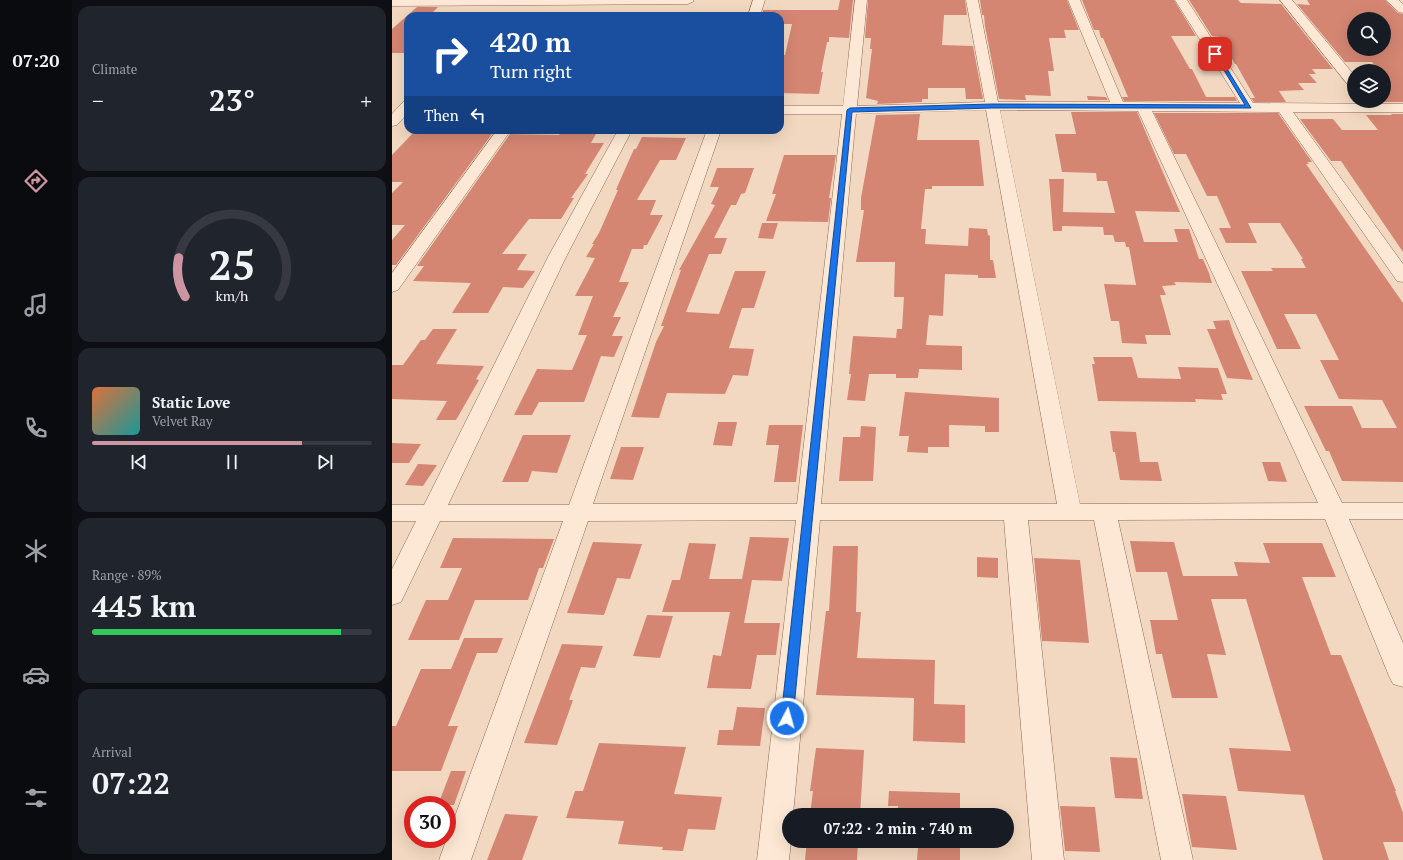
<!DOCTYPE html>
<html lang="en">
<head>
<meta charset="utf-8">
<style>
	:root { --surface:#171b24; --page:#20242c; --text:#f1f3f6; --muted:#9ea1a6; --line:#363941; --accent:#cd94a2 }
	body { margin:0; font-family:"PT Serif",serif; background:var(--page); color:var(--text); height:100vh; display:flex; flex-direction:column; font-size:15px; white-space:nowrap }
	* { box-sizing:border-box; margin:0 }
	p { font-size:13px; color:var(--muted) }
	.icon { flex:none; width:22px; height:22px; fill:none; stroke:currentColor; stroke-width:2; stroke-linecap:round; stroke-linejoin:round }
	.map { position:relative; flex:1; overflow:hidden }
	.details { display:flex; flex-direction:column; gap:6px; padding:6px; background:#0d0f14; width:320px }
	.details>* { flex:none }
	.top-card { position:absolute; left:12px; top:12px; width:380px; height:122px; border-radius:12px; box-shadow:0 4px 16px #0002; background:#1a4fa0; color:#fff; overflow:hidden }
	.tools { position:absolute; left:955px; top:12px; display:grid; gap:8px }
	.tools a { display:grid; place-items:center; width:44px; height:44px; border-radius:50%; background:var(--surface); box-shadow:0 4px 16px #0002; font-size:20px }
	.speed { position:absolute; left:12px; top:796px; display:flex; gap:8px; font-size:20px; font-weight:700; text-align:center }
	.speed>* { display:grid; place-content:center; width:52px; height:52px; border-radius:50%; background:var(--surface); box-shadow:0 4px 16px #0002; line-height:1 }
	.speed .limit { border:6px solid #d22; background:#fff; color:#111 }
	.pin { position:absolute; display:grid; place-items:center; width:34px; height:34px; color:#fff; margin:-17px; border-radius:8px; box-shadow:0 2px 6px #0006 }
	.me { position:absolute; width:44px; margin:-22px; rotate:6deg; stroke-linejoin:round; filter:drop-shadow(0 0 3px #0008) }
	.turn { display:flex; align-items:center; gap:14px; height:84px; padding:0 20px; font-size:18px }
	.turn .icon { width:52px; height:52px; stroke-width:2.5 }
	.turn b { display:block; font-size:28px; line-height:34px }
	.then { display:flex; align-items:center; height:38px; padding:0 20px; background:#0003; gap:8px; font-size:15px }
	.big { font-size:30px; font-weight:700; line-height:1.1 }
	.details .card { flex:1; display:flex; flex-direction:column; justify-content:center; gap:6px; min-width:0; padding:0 14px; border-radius:12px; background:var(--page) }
	.details .dial { align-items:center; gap:0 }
	.dial svg { height:104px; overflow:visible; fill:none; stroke:var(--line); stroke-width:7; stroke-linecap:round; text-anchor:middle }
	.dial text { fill:var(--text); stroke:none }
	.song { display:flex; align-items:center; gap:12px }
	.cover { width:48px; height:48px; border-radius:6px; background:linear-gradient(135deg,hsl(20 70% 55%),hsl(180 70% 35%)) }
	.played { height:4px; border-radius:2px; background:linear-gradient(90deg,var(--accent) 75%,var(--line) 75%) }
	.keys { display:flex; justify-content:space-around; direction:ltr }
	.heat { display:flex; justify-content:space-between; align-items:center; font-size:22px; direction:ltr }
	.charge { height:6px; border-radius:3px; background:linear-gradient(90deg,#34c759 89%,var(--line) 0) }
	.trip { position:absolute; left:390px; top:808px; width:232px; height:40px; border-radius:20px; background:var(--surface); box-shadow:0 4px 16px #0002; font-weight:700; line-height:40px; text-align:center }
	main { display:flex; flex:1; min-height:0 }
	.dock { display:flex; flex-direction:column; width:72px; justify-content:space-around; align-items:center; background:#090b0e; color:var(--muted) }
	.dock .icon { width:28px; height:28px }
	.dock .current { color:var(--accent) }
	.dock b { font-size:18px; color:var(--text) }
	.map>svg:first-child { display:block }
	.building { fill:#d48672; fill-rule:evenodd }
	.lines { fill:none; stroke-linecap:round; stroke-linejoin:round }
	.street-casing { stroke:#8d6856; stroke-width:1 }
	.street { fill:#fce8d4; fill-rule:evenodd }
	.route { fill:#1a73e8; stroke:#114b97 }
</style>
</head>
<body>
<main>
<nav class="dock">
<b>07:20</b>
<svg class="icon current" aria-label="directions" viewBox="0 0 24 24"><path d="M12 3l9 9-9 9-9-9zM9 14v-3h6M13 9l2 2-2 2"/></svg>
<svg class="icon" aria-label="music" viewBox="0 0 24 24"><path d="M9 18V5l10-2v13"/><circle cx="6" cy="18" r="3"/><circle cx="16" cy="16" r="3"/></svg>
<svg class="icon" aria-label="phone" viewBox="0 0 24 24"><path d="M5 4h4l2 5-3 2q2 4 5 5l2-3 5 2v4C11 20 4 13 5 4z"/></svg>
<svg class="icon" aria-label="climate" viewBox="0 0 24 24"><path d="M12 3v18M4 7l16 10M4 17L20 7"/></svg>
<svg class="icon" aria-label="car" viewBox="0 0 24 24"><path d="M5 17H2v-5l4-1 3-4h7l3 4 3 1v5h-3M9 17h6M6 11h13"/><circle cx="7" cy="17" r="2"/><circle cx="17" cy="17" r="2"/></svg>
<svg class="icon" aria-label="filters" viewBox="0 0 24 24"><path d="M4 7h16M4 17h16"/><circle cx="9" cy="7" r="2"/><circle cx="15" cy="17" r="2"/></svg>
</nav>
<section class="details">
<div class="card"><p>Climate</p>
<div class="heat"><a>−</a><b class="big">23°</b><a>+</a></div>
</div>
<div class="card dial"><svg viewBox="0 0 100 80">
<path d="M14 69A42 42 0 1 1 86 69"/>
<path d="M14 69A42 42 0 0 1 9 39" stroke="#cd94a2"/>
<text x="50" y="56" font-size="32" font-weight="700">25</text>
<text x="50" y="72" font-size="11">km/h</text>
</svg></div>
<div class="card">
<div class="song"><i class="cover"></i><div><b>Static Love</b><p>Velvet Ray</p></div></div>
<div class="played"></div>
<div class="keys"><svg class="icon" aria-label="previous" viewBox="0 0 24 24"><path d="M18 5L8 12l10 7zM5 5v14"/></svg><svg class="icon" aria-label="pause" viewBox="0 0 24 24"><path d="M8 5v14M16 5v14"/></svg><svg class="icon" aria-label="next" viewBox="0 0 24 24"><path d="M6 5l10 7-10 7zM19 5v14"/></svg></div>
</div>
<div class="card"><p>Range · 89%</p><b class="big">445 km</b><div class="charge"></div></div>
<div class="card"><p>Arrival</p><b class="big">07:22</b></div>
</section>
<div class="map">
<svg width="1011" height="860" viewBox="0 0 1011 860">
	<rect width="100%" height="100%" fill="#f2d8c0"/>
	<g class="building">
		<path d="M448 0H461L457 38 437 37V42H435L429 72H431L427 94 388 93V55H393L400 24H388V16H370L371 10H446Z"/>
		<path d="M476 0H573L575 15H552L550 45 581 46 591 99H574L573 88H536V99H530V102L485 104 486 101 474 98 480 49H478L479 38H473Z"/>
		<path d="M588 0H675L687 30H672L674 38H657L662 71H656L659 96 633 95 634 100 607 99 593 26 592 15H590Z"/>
		<path d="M690 0H782L804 36H779L798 69H800L814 97H843L845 101H732L730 97H736L726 73 711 38H709L707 30H702Z"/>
		<path d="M797 0H846L849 3 889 4 941 69H920L924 74H917L925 83H906L912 90 887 91 894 102H862L859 98H863L844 64H843L833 47H831L828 37 820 36Z"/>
		<path d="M915 0H993L1006 13 1011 14V102H992V71H988L980 62H953L905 4 918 5ZM962 19H992V49H962Z"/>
		<path d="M25 7H46L37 16H16V53H0V29Z"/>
		<path d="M695 96 714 97 716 100H696Z"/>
		<path d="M679 112H745L788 212 743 211 752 242H786L782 229H797L807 259H811L817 273 820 283 782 282 784 285 770 286 774 295H768L779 335H753L755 344 730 343 727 321H719L712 284 744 285 737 247H734L733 242H723L721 235H712L711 227 670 226V231H661L657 179H672L671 212 723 213 715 181H705L704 173 670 172 663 134H684Z"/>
		<path d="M762 113H886L920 162H915L917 164H914L1011 303V482L950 481 937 451H934L912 406H960L970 428H1005L990 400 947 399 928 360H947L924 314H892L909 349H885L849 271H881L879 268H914L909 259H911L888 223H856L865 243H834L827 228H839L825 196H815L794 154H782Z"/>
		<path d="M528 114 525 140H587L592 186H540V189H533L529 229H534L533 244 576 246 577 228 595 229 596 235 598 236V260H601L604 278H586V275L553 274 551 316 537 315 534 345 570 346V370L527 369 526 378H504V374H477L473 401 455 400 459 374H457L461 336 504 338 505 329H510L512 297H502L503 262H464L472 210H469V198L484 115Z"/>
		<path d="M999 114H1011V252L949 161H939L908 119H941L950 130H986L974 115H1000Z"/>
		<path d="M24 130H73L72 131 94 132 92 134H100L4 265H0V240L13 225H0V193L11 182H0V155Z"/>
		<path d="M171 130H206L199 143H212L193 174H196L179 198H182L169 219H137L110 254H135L125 270 143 271 131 288 111 287 96 313H60L79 283 21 281 32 266H25L118 134 167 135Z"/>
		<path d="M250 137 294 138 284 160H268L245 200H264L258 215H271L255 245H252L251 249H240L227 282H237L221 317H229L220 336H231L222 357 209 356 192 402H147L140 415H122L145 369 180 370 195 335H186L201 296H183L203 258 194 257 202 244H200L207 233 226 190H224L226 185 242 149H244Z"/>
		<path d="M392 155H444L437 198H439L436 222 374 221 384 194H380Z"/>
		<path d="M325 168H362L353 193 349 194 344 205H339L322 238H335L329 254H317L294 312 327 314 343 271H374L362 308H350L337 348 362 349 356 376 341 375 333 394 275 393 267 418 239 417 264 342 272 326H269L289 270H287L323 205 319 204 327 187H318Z"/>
		<path d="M370 223H386L381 239 366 238Z"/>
		<path d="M837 320 842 335 861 380 835 378 815 329H824L821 321Z"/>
		<path d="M41 329H65L44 364 92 366 84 379 87 380 64 420H44L55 401 0 399V365H11L29 340H33Z"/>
		<path d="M701 357H740L746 378 789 379 786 367 826 368 835 394H829L831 400 803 399 804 402 706 401 700 364H703Z"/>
		<path d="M513 392 607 398V432H593V426L557 425V447H536V453L515 452 517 436H507Z"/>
		<path d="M326 422H345L340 446 321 445Z"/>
		<path d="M377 425H411L404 482H382L387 445H374Z"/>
		<path d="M469 426 484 427 481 481H447L451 437H468Z"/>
		<path d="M718 431 744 432 748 462H766L770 481 728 480 723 452H721Z"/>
		<path d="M131 435H179L165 473 140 471 136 482H110Z"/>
		<path d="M0 443 29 444 17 463H0Z"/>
		<path d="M229 447H252L241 480 218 479Z"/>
		<path d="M870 462H888L895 482 876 481Z"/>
		<path d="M26 464 45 465 31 486 13 485Z"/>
		<path d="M358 537 397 538 390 581 360 580 352 623H388L384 655H365L359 689 315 688 321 655 329 656 338 612H270L280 580H288L297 543 324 544 317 579H350Z"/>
		<path d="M61 538 162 539 151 568H147L136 600H83L67 640H16L34 600H56L70 568H48Z"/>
		<path d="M738 541 782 542 791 576H846L842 562 878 563 871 543H930L944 577H910L939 655H949L1004 791H1003L1011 813V842H991L997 860H931L912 795 846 791 837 748 899 751 854 599H819L834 655 815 654 826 698H780L770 654H764L758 620H786L775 572H744Z"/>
		<path d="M201 542 250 544 238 579 225 578 212 615 175 613Z"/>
		<path d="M441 546H466L464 612H469L465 658 543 660 542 704 573 705V743L521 741 522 698 424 695 434 611H437Z"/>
		<path d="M585 557 606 558V578L585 577Z"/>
		<path d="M642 558 688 560 697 643 650 641Z"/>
		<path d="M255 615 281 616 268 658 241 656Z"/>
		<path d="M72 638H111L105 653H85L56 726H66L49 771H0V726H4L29 669H59Z"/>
		<path d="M170 644 211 646 203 668 189 667 177 700H181L165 745 132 743Z"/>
		<path d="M345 707 373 708 368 746 325 745 327 730H341Z"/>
		<path d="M207 743 294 747 282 794 330 797 323 830 296 829 291 851 270 850 271 847 226 844 232 821 174 818 183 791H191Z"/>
		<path d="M424 748 472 750 468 815H418L421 791H418Z"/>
		<path d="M718 757 745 758 751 799 723 798Z"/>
		<path d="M59 771H74L62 805H46Z"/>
		<path d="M497 791 568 793V815H505L506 806H496Z"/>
		<path d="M790 794 834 796 845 850 800 847Z"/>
		<path d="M668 806 703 807 708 852 673 851Z"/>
		<path d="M113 814 146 816 130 860H95Z"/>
		<path d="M415 841H466L465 860H413Z"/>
		<path d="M504 841H568V860H525L526 847 504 846Z"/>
	</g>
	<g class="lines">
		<g class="street-casing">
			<g id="street">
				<path d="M0 0H301L302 1 296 4 0 6Z"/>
				<path d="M361 0H373L368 16H356Z"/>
				<path d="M463 0H475L465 106 593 102 574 0H586L606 102H718L676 0H688L731 102 848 103 783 0H795L861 103 1011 104V112H901L1011 264V282L1005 281 887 112 760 111 950 503H1011V519H957L1011 643V687L1001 684 997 676 933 519 726 520 801 860H769L702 520H636L672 860H640L612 520H428L401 815H397V841H399L397 860H365L404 520 196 521 79 860H47L171 521H48L9 602 0 605V569L24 521H0V505H32L156 257 226 130H240L174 257 56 505H177L315 130H329L201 504H405L450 114H388V106H451ZM594 110 665 504H429L464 114ZM608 110 746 111 926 503 688 504Z"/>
				<path d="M888 0H900L962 75V87L957 86Z"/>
				<path d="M994 0H1007L1011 4V13L1007 12Z"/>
				<path d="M16 101V113L5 125 0 126V114L11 102Z"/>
				<path d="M105 130H119L6 290 0 292V273Z"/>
			</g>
		</g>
		<use href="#street" class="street"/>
	</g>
	<path class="route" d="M821 52 826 54 859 108H600L460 112 401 718 400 721 395 722 391 721 389 718 455 110 458 108 600 104 853 105Z"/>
</svg>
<div class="tools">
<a><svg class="icon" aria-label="search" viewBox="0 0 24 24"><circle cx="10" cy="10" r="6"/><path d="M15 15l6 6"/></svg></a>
<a><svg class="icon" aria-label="layers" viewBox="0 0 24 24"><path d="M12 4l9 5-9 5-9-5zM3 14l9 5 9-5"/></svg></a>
</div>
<div class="speed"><div class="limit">30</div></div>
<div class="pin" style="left:823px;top:54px;background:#d93025"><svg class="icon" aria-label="arrive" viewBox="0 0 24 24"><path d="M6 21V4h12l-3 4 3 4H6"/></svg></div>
<svg class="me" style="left:395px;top:718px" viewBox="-20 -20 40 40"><circle r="17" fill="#1a73e8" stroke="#fff" stroke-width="3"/><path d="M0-11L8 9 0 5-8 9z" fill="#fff"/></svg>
<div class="trip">07:22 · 2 min · 740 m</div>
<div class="top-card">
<div class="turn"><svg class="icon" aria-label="right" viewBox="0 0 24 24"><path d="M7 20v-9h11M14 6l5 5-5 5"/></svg><div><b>420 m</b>Turn right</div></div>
<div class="then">Then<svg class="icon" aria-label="left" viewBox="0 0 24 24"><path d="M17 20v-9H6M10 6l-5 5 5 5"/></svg></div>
</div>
</div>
</main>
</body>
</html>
